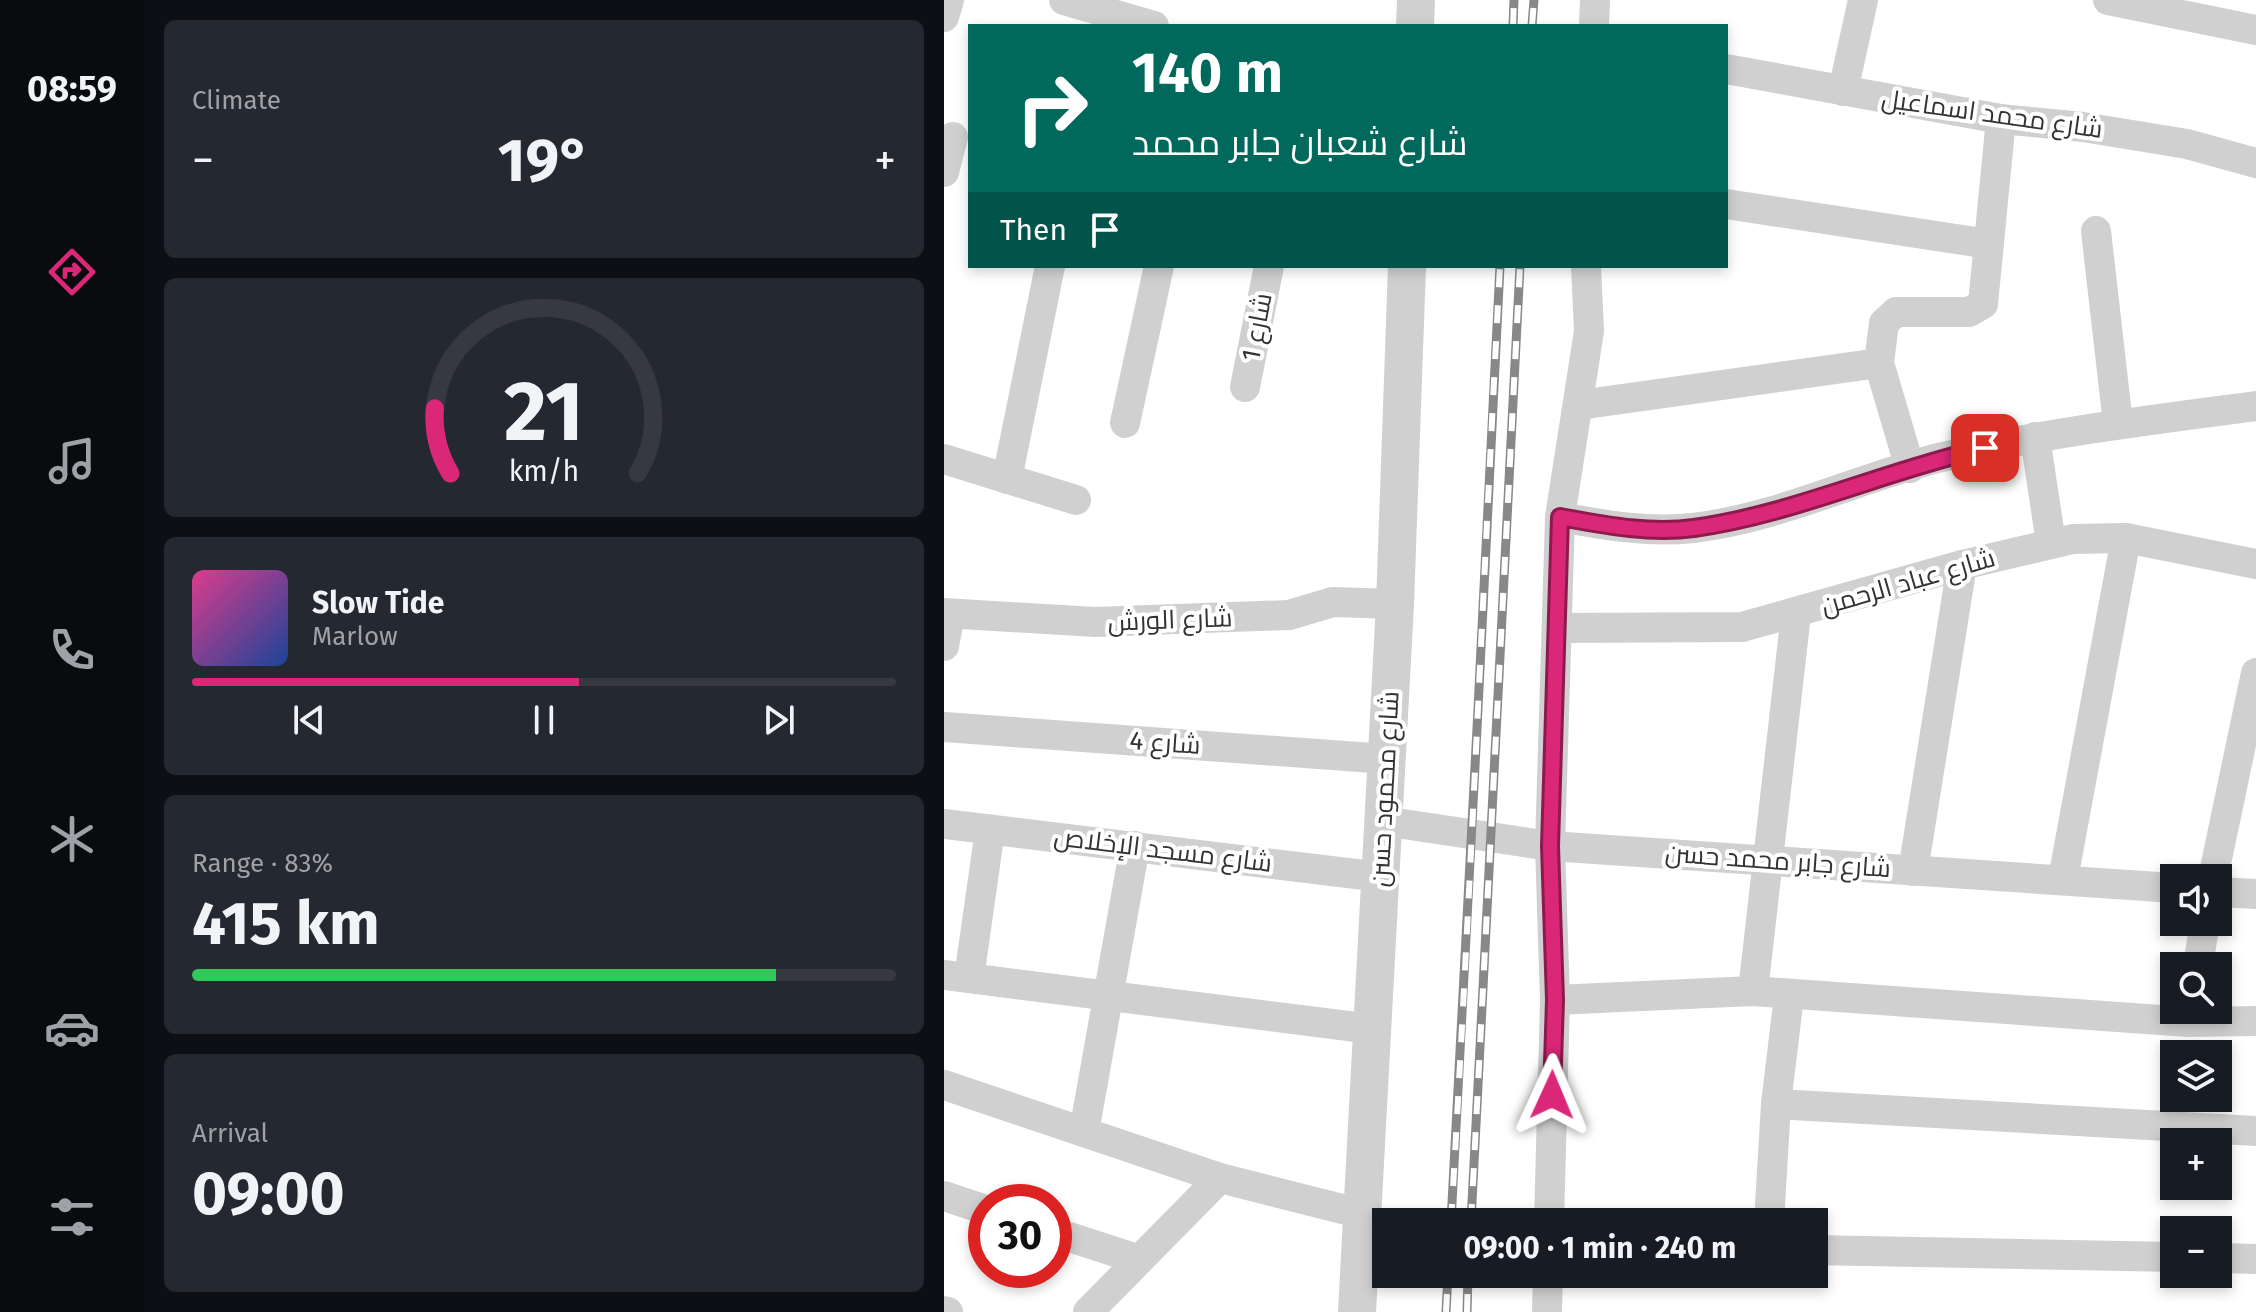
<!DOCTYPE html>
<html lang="en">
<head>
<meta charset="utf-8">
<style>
	:root { --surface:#171b24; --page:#242831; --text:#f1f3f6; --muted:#9ea1a6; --line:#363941; --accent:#db2777 }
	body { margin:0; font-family:"Fira Sans",Cairo,sans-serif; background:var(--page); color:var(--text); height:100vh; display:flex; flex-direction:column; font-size:30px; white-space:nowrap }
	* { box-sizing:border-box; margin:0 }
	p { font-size:26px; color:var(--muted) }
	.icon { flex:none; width:44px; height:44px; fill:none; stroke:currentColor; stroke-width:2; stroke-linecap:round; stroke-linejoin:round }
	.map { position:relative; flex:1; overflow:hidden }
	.sheet { display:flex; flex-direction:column; gap:20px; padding:20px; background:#0d0f14; width:800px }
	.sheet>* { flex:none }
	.top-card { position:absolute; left:24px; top:24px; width:760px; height:244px; border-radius:0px; box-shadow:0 4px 12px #0003; background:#00695c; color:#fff; overflow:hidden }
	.buttons { position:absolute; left:1216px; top:864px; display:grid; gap:16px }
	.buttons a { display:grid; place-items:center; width:72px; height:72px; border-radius:0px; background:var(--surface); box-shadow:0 4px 12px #0003; font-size:40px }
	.speed { position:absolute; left:24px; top:1184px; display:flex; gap:16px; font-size:40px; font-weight:700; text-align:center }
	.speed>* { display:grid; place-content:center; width:104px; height:104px; border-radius:50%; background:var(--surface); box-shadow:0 4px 12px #0003; line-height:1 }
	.speed .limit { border:12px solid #d22; background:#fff; color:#111 }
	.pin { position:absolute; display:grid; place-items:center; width:68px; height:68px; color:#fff; margin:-34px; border-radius:16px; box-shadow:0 4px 12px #0006 }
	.me { position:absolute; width:88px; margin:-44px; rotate:1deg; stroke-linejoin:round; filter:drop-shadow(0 0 6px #0008) }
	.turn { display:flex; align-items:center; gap:28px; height:168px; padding:0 32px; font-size:36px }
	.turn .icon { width:104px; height:104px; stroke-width:2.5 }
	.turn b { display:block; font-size:56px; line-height:68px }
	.then { display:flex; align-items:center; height:76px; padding:0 32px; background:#0003; gap:16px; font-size:30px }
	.big { font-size:60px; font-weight:700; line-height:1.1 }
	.sheet .card { flex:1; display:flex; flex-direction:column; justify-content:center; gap:12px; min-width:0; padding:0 28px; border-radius:12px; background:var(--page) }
	.sheet .dial { align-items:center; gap:0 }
	.dial svg { height:208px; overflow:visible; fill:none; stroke:var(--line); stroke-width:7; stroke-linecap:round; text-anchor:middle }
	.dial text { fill:var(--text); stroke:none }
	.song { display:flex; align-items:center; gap:24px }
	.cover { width:96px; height:96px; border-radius:12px; background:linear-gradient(135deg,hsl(330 70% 55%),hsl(220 70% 35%)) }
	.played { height:8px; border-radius:4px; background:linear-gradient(90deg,var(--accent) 55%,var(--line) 55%) }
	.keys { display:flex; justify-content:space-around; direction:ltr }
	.heat { display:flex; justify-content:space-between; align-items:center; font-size:44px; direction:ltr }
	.charge { height:12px; border-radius:6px; background:linear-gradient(90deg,#34c759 83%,var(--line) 0) }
	.trip { position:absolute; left:428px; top:1208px; width:456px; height:80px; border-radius:0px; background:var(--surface); box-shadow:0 4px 12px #0003; font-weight:700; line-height:80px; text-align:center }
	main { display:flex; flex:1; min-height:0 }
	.tab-bar { display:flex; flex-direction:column; width:144px; justify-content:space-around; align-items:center; background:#090b0e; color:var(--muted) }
	.tab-bar .icon { width:56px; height:56px }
	.tab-bar .current { color:var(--accent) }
	.tab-bar b { font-size:36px; color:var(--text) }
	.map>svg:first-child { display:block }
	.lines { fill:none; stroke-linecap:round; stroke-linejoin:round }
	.minor { stroke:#d0d0d0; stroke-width:30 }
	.tertiary { stroke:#d0d0d0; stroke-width:38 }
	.rail-casing { stroke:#888; stroke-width:9 }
	.rail { stroke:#fff; stroke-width:6; stroke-dasharray:18; stroke-linecap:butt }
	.route-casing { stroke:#8e194d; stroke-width:20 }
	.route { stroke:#db2777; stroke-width:14 }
	.labels { text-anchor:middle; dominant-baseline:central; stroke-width:8; stroke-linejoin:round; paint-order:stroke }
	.street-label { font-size:26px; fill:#333; stroke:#fff }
</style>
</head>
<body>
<main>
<nav class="tab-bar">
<b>08:59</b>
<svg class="icon current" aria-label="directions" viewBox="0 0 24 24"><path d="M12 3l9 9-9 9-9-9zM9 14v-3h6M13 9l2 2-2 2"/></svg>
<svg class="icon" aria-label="music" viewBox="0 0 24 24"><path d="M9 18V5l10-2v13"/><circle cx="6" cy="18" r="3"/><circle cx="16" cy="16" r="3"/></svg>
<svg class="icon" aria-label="phone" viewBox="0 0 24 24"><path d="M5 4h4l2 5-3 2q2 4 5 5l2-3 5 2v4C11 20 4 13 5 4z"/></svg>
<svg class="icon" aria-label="climate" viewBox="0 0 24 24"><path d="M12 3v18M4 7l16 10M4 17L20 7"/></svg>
<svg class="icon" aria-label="car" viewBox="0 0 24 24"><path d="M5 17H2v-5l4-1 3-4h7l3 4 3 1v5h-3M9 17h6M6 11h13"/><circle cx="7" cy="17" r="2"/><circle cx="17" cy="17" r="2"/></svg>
<svg class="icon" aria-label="filters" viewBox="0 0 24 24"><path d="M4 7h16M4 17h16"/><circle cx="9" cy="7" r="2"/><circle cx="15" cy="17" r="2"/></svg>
</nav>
<section class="sheet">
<div class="card"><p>Climate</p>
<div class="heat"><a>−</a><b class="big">19°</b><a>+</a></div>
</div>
<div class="card dial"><svg viewBox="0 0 100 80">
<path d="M14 69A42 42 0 1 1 86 69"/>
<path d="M14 69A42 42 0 0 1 8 44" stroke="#db2777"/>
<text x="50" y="56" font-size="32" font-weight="700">21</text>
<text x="50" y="72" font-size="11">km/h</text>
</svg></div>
<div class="card">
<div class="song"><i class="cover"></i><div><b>Slow Tide</b><p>Marlow</p></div></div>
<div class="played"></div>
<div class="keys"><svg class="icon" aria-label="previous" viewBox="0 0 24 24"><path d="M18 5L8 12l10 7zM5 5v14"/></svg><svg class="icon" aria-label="pause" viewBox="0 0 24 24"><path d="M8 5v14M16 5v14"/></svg><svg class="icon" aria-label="next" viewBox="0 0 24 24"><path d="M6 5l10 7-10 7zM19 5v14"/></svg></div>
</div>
<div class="card"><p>Range · 83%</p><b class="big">415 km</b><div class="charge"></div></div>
<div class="card"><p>Arrival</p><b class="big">09:00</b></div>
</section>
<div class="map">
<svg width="1312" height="1312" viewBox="0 0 1312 1312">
	<rect width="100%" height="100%" fill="#fff"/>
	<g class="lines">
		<g class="minor">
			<path d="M120 0 210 26"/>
			<path d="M1164 0 1312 30"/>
			<path d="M0 17 5 0"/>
			<path d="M650 26 651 0"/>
			<path d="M782 69 1057 119 1139 127 1243 144 1312 163"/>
			<path d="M899 91 919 0"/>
			<path d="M0 172 9 137"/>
			<path d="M782 204 1045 244"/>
			<path d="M1152 231 1174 424"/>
			<path d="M301 387 325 266"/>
			<path d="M635 405 935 363"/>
			<path d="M181 423 215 266"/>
			<path d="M1091 437 1107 543"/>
			<path d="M0 459 132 500"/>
			<path d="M966 468 935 363 940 323 952 312H1025L1039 304 1057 119"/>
			<path d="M63 479 106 266"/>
			<path d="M616 517C660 525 704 533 749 528 834 518 912 479 994 458 1099 433 1205 420 1312 406"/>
			<path d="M0 613 151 622 345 615 389 602 451 604"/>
			<path d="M614 628 798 627 1018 565 1129 539 1182 538 1312 564"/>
			<path d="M0 646 6 614"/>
			<path d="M0 727 443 759"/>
			<path d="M439 821 606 846 1230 888"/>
			<path d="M0 824 437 877"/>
			<path d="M969 871 1018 565"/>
			<path d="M1269 878 1312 673"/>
			<path d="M1119 879 1182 538"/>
			<path d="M1274 892 1312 894"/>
			<path d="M1254 966 1261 922"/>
			<path d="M0 975 428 1029"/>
			<path d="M25 978 46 830"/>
			<path d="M809 991 852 614"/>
			<path d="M845 996 832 1104 1312 1131"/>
			<path d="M611 1000 809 991 1244 1022 1312 1021"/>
			<path d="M0 1085 276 1178 418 1214"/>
			<path d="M140 1132 191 846"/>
			<path d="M0 1196 42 1210"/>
			<path d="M605 1222 611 1000 606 846 616 517 645 331 642 266"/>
			<path d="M825 1222 832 1104"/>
			<path d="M110 1232 193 1259"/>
			<path d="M870 1250 1230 1257"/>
			<path d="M1274 1258 1312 1259"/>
			<path d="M0 1311 4 1312"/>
			<path d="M144 1312 276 1178"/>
			<path d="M603 1312 604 1274"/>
		</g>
		<g class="tertiary">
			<path d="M471 26 472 0"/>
			<path d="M413 1312 451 604 463 266"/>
		</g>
		<g class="rail-casing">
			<g id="rail">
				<path d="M569 26 570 0"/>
				<path d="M588 26 590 0"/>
				<path d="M507 1222C526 903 539 585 556 266"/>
				<path d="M527 1222 576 266"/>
				<path d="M502 1312 504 1274"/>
				<path d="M523 1312 524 1274"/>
			</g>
		</g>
		<use href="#rail" class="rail"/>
	</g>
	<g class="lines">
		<g class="route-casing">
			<path id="route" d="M608 1095 611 1000 606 846 616 517C660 525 705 534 750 528 850 514 943 470 1041 448"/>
		</g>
		<use href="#route" class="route"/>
	</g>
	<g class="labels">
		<g class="street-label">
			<text transform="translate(1048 114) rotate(8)">شارع محمد اسماعيل</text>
			<text transform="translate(313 327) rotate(-79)">شارع 1</text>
			<text transform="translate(964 582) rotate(-16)">شارع عباد الرحمن</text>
			<text transform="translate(226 620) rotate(-2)">شارع الورش</text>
			<text transform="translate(221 743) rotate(4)">شارع 4</text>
			<text transform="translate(441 789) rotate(-87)">شارع محمود حسن</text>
			<text transform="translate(219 850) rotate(7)">شارع مسجد الإخلاص</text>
			<text transform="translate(834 861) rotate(4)">شارع جابر محمد حسن</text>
		</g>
	</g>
</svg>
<div class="buttons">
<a><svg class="icon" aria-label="sound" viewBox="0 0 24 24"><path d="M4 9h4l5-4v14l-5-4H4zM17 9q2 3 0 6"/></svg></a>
<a><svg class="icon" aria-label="search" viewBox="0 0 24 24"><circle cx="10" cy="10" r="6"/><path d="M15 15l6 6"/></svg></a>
<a><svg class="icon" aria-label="layers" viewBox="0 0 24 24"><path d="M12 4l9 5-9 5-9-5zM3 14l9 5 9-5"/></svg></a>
<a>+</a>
<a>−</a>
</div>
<div class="speed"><div class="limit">30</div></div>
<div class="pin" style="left:1041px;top:448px;background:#d93025"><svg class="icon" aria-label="arrive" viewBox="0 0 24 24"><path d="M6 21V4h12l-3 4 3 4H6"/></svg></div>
<svg class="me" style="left:608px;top:1095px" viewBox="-20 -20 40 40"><path d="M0-17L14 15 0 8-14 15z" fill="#db2777" stroke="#fff" stroke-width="4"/></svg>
<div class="trip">09:00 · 1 min · 240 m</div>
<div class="top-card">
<div class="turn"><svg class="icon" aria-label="right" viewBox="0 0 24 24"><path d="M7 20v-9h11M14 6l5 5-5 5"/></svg><div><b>140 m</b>شارع شعبان جابر محمد</div></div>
<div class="then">Then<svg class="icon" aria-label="arrive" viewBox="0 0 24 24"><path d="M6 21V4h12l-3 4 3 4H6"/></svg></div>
</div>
</div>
</main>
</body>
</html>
